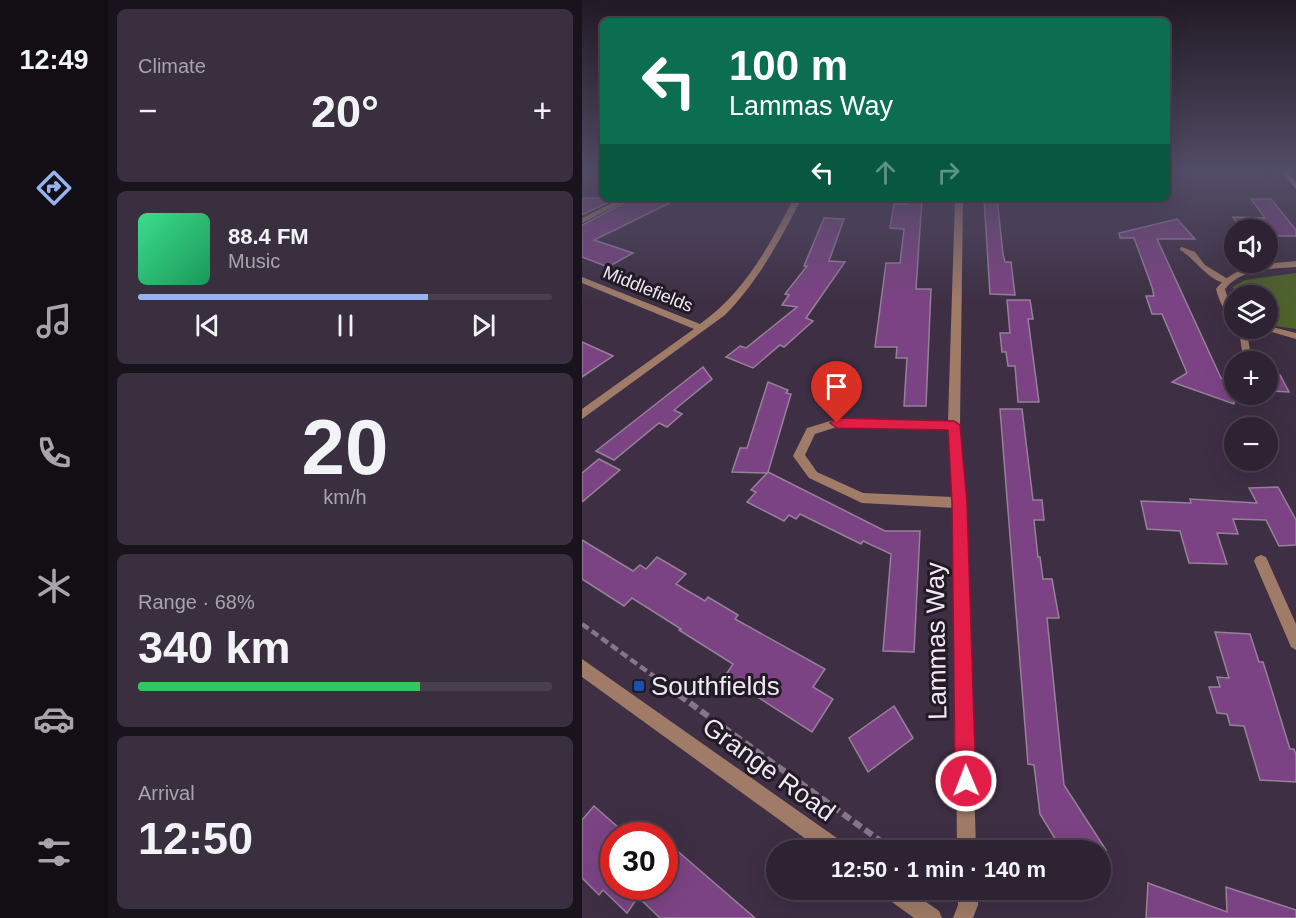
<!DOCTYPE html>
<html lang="en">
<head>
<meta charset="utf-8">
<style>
	:root { --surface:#2e2333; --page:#3a2f3f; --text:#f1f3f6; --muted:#a7a4ac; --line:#49404e; --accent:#95b2f1 }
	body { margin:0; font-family:Arial,sans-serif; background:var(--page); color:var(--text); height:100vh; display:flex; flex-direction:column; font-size:22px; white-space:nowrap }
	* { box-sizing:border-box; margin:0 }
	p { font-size:20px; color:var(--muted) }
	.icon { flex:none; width:33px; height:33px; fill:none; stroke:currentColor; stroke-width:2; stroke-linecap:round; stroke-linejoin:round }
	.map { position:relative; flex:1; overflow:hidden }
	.sheet { display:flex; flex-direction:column; gap:9px; padding:9px; background:#19131c; width:474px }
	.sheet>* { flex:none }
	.banner { position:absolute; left:18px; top:18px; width:570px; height:183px; border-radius:9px; box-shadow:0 6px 24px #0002,0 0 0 2px var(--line); background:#0b6e4f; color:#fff; overflow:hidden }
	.tools { position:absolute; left:642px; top:219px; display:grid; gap:12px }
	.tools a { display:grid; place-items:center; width:54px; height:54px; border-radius:50%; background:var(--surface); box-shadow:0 6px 24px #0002,0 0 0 2px var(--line); font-size:30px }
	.speed { position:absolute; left:18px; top:822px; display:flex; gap:12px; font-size:30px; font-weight:700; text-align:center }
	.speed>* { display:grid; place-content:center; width:78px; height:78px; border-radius:50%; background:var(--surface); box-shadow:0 6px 24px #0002,0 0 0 2px var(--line); line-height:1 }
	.speed .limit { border:9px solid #d22; background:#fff; color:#111 }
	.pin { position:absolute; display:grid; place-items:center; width:51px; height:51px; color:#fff; margin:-62px -26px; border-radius:50% 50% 50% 0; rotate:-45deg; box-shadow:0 0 6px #0007 }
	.pin .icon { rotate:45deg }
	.me { position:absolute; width:66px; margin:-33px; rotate:359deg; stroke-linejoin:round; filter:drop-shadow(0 0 4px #0008) }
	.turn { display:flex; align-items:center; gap:21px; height:126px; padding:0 30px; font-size:27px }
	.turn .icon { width:78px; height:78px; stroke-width:2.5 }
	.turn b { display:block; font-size:42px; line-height:51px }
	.lanes { display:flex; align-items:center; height:57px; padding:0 30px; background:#0003; justify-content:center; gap:30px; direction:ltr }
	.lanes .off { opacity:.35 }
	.big { font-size:45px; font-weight:700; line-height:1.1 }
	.sheet .widget { flex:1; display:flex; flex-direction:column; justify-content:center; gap:9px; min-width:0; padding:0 21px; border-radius:9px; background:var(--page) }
	.sheet .dial { align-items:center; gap:0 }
	.dial b { font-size:78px; line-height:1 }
	.song { display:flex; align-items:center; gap:18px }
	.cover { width:72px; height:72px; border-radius:9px; background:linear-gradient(135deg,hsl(150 70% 55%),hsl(150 70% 35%)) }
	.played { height:6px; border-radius:3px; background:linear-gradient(90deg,var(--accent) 70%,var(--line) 70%) }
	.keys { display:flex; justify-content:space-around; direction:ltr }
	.heat { display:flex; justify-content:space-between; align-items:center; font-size:33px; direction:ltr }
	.charge { height:9px; border-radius:4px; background:linear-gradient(90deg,#34c759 68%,var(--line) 0) }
	.trip { position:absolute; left:184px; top:840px; width:345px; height:60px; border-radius:30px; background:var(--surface); box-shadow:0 6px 24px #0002,0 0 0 2px var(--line); font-weight:700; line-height:60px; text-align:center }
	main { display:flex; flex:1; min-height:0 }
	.tab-bar { display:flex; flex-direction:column; width:108px; justify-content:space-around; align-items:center; background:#120e14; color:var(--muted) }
	.tab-bar .icon { width:42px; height:42px }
	.tab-bar .current { color:var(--accent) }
	.tab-bar b { font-size:27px; color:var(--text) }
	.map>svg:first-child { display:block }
	.green { fill:#4f6429 }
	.building { fill:#7c4384; stroke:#968198; stroke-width:1.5 }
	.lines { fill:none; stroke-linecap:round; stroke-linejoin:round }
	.path-far1 { stroke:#847789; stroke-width:4.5; stroke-dasharray:8 4; stroke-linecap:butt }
	.path { stroke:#847789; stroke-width:6; stroke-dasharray:9 4.5; stroke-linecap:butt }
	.lane { fill:#a07b68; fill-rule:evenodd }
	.street { fill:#a07b68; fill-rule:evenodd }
	.secondary { fill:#dba083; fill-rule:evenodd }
	.route { fill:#e11d48; stroke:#92132f; stroke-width:1.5 }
	.transit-dot { fill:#1a4fb4; stroke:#211b24; stroke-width:2 }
	.labels { text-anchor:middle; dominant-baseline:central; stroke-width:6; stroke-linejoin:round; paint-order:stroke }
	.far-street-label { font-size:18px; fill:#f1e8f5; stroke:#211b24 }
	.near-street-label { font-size:26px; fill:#f1e8f5; stroke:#211b24 }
	.near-poi-label { font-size:26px; fill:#f1e8f5; stroke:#211b24; text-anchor:start }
</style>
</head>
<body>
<main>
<nav class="tab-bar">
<b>12:49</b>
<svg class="icon current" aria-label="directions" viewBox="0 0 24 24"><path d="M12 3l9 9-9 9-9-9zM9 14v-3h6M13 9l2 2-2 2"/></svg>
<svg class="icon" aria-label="music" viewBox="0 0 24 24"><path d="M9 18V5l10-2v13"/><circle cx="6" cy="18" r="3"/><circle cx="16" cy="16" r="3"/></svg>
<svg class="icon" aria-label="phone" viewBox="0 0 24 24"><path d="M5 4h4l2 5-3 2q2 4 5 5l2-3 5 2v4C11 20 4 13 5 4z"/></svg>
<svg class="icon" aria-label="climate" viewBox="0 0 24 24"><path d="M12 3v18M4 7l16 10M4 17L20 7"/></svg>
<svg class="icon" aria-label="car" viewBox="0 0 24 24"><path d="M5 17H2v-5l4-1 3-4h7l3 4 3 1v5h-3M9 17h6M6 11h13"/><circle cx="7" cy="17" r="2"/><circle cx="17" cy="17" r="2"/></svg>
<svg class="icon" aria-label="filters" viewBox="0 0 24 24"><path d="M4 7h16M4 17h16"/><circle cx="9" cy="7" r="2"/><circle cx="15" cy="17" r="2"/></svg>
</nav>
<section class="sheet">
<div class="widget"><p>Climate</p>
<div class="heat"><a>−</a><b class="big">20°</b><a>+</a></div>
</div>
<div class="widget">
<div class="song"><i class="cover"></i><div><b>88.4 FM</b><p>Music</p></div></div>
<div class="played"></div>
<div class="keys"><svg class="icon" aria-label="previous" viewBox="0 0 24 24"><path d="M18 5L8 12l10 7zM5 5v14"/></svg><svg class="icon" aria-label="pause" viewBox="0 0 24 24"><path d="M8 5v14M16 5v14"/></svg><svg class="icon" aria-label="next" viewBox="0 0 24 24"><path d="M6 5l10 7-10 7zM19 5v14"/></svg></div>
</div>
<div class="widget dial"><b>20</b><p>km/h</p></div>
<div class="widget"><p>Range · 68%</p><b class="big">340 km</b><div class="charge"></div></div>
<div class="widget"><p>Arrival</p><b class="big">12:50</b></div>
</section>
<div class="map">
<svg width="714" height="918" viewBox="0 0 714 918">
	<rect width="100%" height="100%" fill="#3e2f44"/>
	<path class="green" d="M714 273V329L686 325V296L652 297 651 287 663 280Z"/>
	<g class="building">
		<path d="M0 198H35L0 215Z"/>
		<path d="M52 198H98L12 240 51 253 26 267 0 257V225Z"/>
		<path d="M326 198H340L334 289H349L344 406H322L325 358H314L315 347H293L304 263H318L322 229 308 228 312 204H325Z"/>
		<path d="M402 198H415L421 254 423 262H429L433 295 408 294Z"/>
		<path d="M669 199H689L714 230V236H686V230H659L651 217 683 218Z"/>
		<path d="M242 218 262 219 247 261 263 262 224 318 231 321 202 347 198 345 171 368 144 357 158 346 164 348 215 307 200 305 207 295 203 294 225 266H222Z"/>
		<path d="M595 219 613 239H575L639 378 652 383V404L590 382 605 373 580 314H570L564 296H572L570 287 552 238H538L537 233Z"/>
		<path d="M425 300H448L451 319H446L457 402H436L433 366H426L424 352H420L418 333H428Z"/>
		<path d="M0 342 31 356 0 377Z"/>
		<path d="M121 367 130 379 92 410 100 414 85 427 77 423 32 460 14 451Z"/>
		<path d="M686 374 698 375 707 392 686 391Z"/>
		<path d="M186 382 206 390 204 393 209 394 186 472 303 531H338L332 652 301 651 309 554 281 541 279 544 218 514 214 519 207 515 202 521 165 502 174 492 169 490 185 473 150 472 158 448H165Z"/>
		<path d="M418 409H440L451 500H460L462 520H452L456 557H458L461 579H470L477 618H465L482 785 524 850H480L458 814 452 765 446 764Z"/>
		<path d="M17 459 38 470 0 502V473Z"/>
		<path d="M696 487 714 520V545L697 546 684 520 651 519 656 534 635 533 645 564 607 563 598 531 565 529 559 501 609 503 608 499 675 503 667 488Z"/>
		<path d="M0 540 51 571 58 565 64 569 75 557 104 574 94 584 123 601 126 597 156 615 153 619 243 669 231 687 251 699 230 732 143 676 151 664 97 630 99 629 50 598 42 606 0 579Z"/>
		<path d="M633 632 668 634 677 662H681L708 749H712L714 755V782L678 780 662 726 648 725 645 714 635 713 627 687H638L635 677 647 678Z"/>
		<path d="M312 706 331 738 286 772 267 738Z"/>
		<path d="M12 806 46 836H32V886H82V861L92 848 173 918H78L56 897 45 913 21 890 17 895 0 878V820Z"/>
		<path d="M566 883 645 912 644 887 714 910V918H564Z"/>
	</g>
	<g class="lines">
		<path class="path-far1" d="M0 624 99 696"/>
		<path class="path" d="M97 695 311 850"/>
		<g class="lane">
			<path d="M600 247 613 252 623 265 646 279V283C627 283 613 258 598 250V248Z"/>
			<path d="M668 328H678L666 338 668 351 667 362H658L660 351 658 337Z"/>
		</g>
		<g class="street">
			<path d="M40 198H50L0 223V218Z"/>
			<path d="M212 198H220C198 240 177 280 143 315L0 419V409L112 329 0 283V277L118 324C163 292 187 246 212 198Z"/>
			<path d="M373 198H381L378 425 384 503 394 850H375L372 508 280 503 227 478 211 456 225 428 255 419 366 421ZM255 427 367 429 371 497 281 493 235 472 223 455 233 434Z"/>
			<path d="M714 261V267C689 269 660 268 643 289L647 302 652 308V316C641 312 637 300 634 289 653 264 685 264 714 261Z"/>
			<path d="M686 326 714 333V339L676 328H686Z"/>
			<path d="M679 555 684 557 714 624V650L709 647 672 561 674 557Z"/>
			<path d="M0 659 262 843 264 850H239L0 677Z"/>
			<path d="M300 890H327L357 911 360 918H332L303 897Z"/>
			<path d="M376 890H396V905L391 918H371L376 905Z"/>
		</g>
		<path class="secondary" d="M700 173H706L714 182V189Z"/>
	</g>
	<linearGradient id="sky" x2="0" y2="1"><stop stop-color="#221a25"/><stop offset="0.57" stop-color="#524d67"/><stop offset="1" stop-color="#524d67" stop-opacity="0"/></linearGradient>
	<rect width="714" height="301" fill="url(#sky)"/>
	<path class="route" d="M255 418 372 421 378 425 385 503 394 781 391 788 384 791 376 788 373 781 370 503 366 430 255 428 248 423Z"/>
	<rect class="transit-dot" x="51" y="680" width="12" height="12" rx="3"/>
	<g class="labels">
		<g class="far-street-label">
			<text transform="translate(66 289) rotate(22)">Middlefields</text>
		</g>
		<g class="near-street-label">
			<text transform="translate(354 641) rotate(-91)">Lammas Way</text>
			<text transform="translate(187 769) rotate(36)">Grange Road</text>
		</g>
		<g class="near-poi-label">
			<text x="69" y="686">Southfields</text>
		</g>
	</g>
</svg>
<div class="tools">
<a><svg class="icon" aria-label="sound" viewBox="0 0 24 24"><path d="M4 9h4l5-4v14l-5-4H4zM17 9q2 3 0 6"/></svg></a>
<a><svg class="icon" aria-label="layers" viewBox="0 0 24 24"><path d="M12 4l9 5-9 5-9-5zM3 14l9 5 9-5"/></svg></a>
<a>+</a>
<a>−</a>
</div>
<div class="speed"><div class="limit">30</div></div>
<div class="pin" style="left:255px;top:423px;background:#d93025"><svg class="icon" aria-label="arrive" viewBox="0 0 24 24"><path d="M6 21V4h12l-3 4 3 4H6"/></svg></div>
<svg class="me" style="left:384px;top:781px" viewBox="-20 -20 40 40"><circle r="17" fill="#e11d48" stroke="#fff" stroke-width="3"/><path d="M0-11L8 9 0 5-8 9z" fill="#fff"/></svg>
<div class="trip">12:50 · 1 min · 140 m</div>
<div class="banner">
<div class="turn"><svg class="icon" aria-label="left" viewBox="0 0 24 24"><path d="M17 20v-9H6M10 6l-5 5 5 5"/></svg><div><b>100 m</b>Lammas Way</div></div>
<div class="lanes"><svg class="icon" aria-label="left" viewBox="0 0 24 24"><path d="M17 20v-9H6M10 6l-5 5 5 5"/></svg><svg class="icon off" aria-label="ahead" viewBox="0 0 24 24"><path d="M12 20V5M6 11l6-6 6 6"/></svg><svg class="icon off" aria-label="right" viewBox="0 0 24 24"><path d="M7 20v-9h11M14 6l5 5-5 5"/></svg></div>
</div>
</div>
</main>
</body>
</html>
